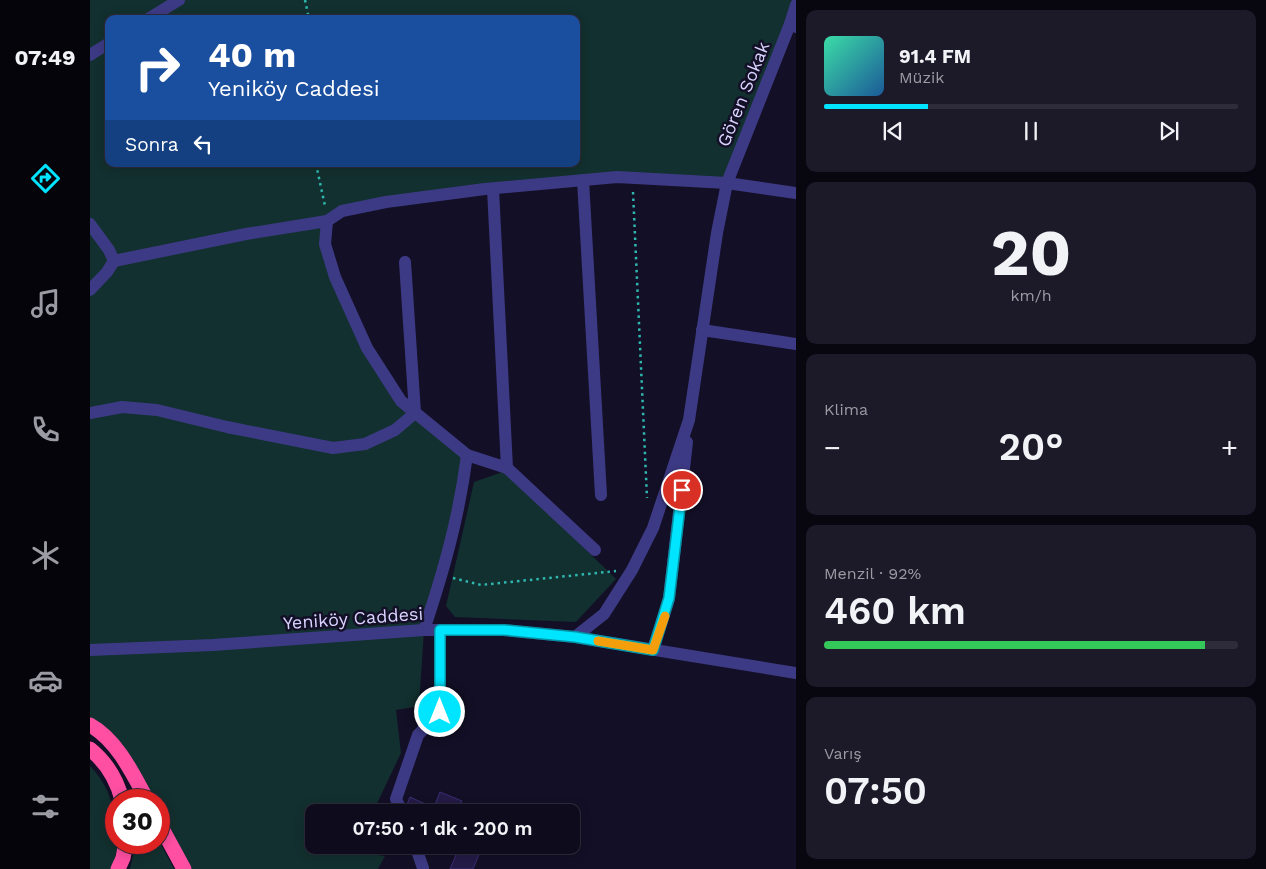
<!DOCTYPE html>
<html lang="tr">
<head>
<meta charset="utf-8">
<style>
	:root { --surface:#0e0b1c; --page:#1c1929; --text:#f1f3f6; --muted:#9b9ba3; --line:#2e2b3b; --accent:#00e5ff }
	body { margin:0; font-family:"Work Sans",sans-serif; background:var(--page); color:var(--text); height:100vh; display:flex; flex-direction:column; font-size:19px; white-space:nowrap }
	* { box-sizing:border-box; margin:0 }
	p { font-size:16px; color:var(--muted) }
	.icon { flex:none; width:28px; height:28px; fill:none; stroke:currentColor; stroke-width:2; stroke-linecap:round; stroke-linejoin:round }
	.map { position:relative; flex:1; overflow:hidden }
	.drawer { display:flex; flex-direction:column; gap:10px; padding:10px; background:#08060f; width:470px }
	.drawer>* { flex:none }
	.guide { position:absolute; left:15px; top:15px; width:475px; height:152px; border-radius:10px; box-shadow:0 2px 12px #0003,0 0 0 1px var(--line); background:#1a4fa0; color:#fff; overflow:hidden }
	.speed { position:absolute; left:15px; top:789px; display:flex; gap:10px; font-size:25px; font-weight:700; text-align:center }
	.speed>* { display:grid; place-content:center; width:65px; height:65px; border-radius:50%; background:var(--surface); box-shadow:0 2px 12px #0003,0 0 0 1px var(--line); line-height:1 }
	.speed .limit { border:8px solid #d22; background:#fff; color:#111 }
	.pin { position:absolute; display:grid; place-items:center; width:42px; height:42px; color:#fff; margin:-21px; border:2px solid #fff; border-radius:50%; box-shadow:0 1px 5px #0007 }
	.me { position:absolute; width:55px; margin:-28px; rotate:0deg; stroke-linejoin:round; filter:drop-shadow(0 0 4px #0008) }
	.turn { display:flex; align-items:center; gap:18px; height:105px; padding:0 20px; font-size:22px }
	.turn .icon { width:65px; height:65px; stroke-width:2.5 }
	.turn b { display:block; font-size:35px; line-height:42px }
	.then { display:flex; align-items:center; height:48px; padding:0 20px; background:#0003; gap:10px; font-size:19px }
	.big { font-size:38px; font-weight:600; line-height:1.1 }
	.drawer .widget { flex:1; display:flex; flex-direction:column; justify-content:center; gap:8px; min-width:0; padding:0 18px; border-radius:10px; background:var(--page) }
	.drawer .dial { align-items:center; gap:0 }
	.dial b { font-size:65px; line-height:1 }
	.song { display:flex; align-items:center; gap:15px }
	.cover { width:60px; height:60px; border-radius:8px; background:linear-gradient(135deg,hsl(160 70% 55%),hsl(210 70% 35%)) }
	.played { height:5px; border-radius:2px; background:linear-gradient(90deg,var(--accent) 25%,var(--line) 25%) }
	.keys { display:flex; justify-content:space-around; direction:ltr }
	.heat { display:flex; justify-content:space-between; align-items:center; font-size:28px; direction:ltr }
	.charge { height:8px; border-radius:4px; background:linear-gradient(90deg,#34c759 92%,var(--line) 0) }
	.trip { position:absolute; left:215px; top:804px; width:275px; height:50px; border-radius:10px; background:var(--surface); box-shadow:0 2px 12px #0003,0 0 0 1px var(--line); font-weight:600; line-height:50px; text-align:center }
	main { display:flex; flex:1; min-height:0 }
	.tabs { display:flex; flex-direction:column; width:90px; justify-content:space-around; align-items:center; background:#06040b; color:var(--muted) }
	.tabs .icon { width:35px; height:35px }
	.tabs .active { color:var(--accent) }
	.tabs b { font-size:22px; color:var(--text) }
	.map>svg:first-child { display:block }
	.green { fill:#12302f; fill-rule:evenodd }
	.building { fill:#241b47; stroke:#3b2d73 }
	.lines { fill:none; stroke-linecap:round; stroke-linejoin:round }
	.path { stroke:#2fb8b0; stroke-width:2.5; stroke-dasharray:2.5 4; stroke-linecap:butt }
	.minor { stroke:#3d3a85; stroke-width:12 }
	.highway { stroke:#ff4fa3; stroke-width:15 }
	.route-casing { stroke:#0095a6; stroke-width:12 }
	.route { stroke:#00e5ff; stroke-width:9 }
	.slow { stroke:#f59e0b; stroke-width:9 }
	.labels { text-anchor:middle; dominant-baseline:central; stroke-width:5; stroke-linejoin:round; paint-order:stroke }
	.street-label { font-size:18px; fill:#d9d4ff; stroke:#130f26 }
</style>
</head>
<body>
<main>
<nav class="tabs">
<b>07:49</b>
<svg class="icon active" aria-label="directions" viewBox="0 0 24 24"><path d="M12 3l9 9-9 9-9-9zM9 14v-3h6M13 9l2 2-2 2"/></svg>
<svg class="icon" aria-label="music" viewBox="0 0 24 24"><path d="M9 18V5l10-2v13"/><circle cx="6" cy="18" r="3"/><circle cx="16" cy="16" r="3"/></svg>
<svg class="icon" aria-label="phone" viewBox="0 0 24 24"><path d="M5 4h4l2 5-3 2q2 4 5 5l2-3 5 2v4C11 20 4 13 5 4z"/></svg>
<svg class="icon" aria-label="climate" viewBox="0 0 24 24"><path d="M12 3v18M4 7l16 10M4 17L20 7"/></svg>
<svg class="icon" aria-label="car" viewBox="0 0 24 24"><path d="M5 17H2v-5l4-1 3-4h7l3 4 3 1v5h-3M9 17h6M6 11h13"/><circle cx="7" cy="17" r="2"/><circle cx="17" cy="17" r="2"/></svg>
<svg class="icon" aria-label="filters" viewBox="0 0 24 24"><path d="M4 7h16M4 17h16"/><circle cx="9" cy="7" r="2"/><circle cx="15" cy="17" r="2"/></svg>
</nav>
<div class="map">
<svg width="706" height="869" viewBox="0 0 706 869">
	<rect width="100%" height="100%" fill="#130f26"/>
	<g class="green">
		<path d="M0 0H706L637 183 527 177 296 202 237 221 245 277 311 401 377 455 334 630 329 706 306 710 311 753 283 812H224V845H267L264 852 295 856 288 869H94L69 823V800H57L0 725ZM19 19H486V164H19Z"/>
		<path d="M415 471 526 579 486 622 365 617 356 606 384 482Z"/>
		<path d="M0 766C23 790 25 813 28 843 28 850 23 861 22 869H0Z"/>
		<path d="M69 841 84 869H40L46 843Z"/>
	</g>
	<g class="building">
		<path d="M350 792 372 801 367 812H342Z"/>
		<path d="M320 797 342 807 339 812H329L316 807Z"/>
		<path d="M341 845H393L383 869H360L366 855Z"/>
	</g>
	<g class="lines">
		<g class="path">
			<path d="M215 0 219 19"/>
			<path d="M226 164 235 206"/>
			<path d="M543 192 557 498"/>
			<path d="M363 578 391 585 526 571"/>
		</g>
		<g class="minor">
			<path d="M58 19 89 0"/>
			<path d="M700 24 706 5"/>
			<path d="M0 55 19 43"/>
			<path d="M493 180 511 495"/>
			<path d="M403 189 417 468"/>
			<path d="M0 224 19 250 24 261 17 272 0 290"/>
			<path d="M24 261 156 234 237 221"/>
			<path d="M315 262 325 413"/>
			<path d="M612 330 706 344"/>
			<path d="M0 413 32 407 67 410 137 427 243 448 275 444 305 430 325 413"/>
			<path d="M505 550 417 468 377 455 311 401 277 348 245 277 235 244 237 221 252 211 296 202 395 189 527 177 637 183 706 193"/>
			<path d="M334 630C354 570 369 517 377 455"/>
			<path d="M485 637 514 614 542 570 563 528 599 420 627 233 637 183 700 24 706 27"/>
			<path d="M0 650 123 645 334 630H413L485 637 706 673"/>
			<path d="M563 650 579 599 597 442"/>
			<path d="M312 812 306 799 328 735 350 712V630"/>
			<path d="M325 845 333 868"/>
		</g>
		<g class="highway">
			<path d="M0 725C27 740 43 774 57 800"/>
			<path d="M0 749C16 762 27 780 32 800"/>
			<path d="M69 823 94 869"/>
			<path d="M28 869 33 858 36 842"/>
		</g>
	</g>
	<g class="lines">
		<g class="route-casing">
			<path id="route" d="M350 712V630H414L485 637 563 650 579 598 592 490"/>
		</g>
		<use href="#route" class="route"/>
		<path class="slow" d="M508 641 563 650 575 616"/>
	</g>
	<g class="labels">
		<g class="street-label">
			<text transform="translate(653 94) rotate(-68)">Gören Sokak</text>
			<text transform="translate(263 618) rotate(-4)">Yeniköy Caddesi</text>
		</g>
	</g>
</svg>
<div class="speed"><div class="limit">30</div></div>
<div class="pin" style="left:592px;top:490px;background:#d93025"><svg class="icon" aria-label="arrive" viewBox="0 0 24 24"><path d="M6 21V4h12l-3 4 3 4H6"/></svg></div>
<svg class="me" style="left:350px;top:712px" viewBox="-20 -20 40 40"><circle r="17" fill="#00e5ff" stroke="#fff" stroke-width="3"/><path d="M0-11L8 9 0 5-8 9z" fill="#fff"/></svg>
<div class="trip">07:50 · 1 dk · 200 m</div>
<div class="guide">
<div class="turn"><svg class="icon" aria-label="right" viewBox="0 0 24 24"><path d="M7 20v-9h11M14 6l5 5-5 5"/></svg><div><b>40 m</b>Yeniköy Caddesi</div></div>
<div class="then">Sonra<svg class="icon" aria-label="left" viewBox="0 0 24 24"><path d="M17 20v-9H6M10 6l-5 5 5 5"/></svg></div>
</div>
</div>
<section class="drawer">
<div class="widget">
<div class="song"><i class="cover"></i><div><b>91.4 FM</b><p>Müzik</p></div></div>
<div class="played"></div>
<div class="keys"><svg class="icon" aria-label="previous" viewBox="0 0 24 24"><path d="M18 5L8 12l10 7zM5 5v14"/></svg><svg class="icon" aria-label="pause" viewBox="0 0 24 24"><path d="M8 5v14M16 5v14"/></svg><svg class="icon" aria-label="next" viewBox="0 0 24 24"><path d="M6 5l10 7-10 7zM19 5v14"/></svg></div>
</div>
<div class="widget dial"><b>20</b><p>km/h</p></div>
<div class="widget"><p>Klima</p>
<div class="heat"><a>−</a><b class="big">20°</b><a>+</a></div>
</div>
<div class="widget"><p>Menzil · 92%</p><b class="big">460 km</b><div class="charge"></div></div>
<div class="widget"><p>Varış</p><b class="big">07:50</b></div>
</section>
</main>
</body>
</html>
